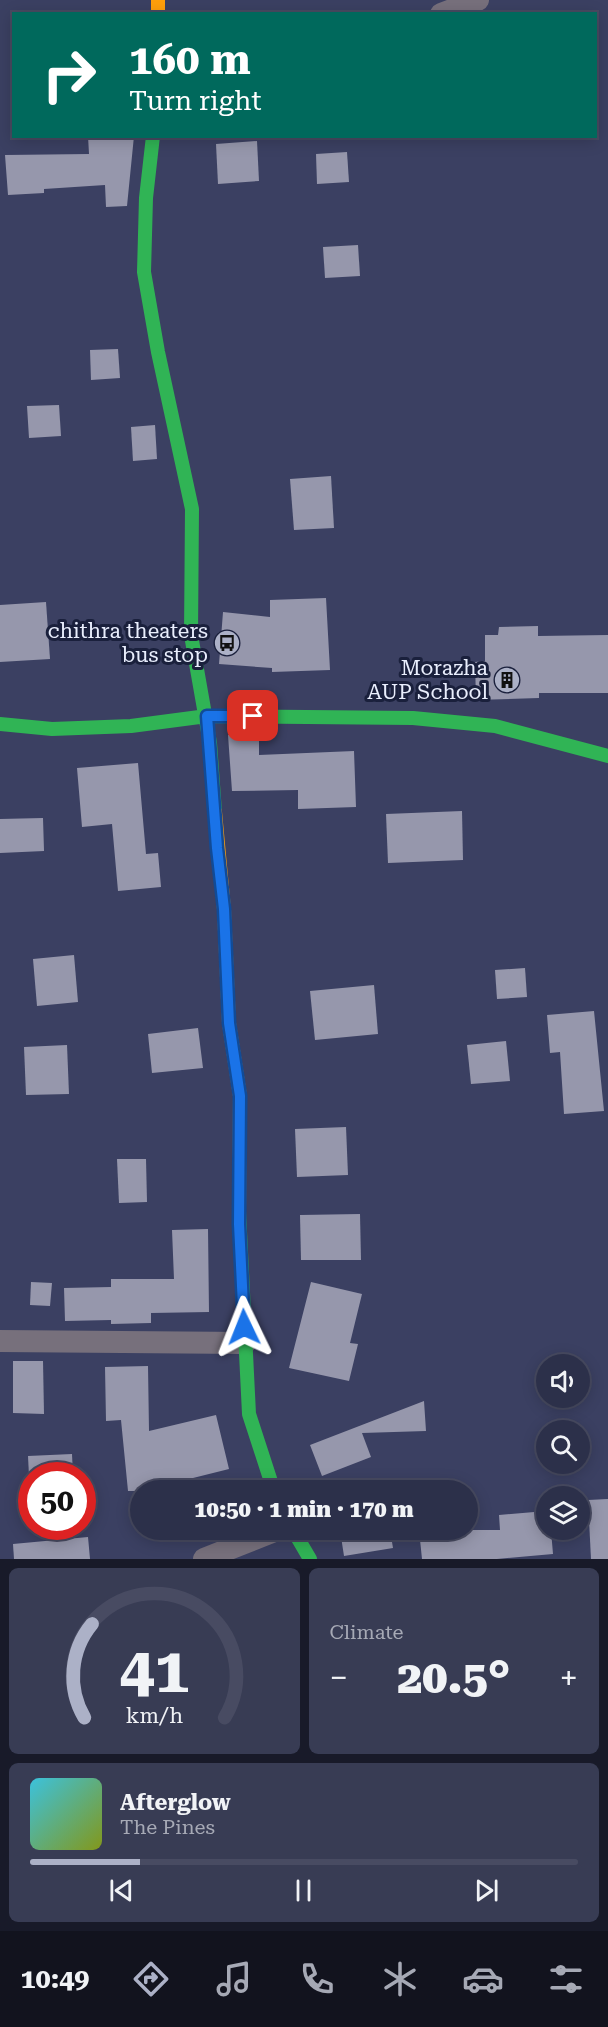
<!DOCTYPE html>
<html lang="en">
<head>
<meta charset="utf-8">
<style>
	:root { --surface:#2c304a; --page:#383c54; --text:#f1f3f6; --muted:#a6a9b5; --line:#484b62; --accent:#acb1c7 }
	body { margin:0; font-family:"Roboto Serif",serif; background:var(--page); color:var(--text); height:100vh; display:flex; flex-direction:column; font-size:22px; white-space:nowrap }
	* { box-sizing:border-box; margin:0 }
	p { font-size:20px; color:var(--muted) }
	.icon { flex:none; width:33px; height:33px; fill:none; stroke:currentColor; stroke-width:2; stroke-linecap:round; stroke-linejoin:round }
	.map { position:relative; height:1559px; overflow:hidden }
	.details { display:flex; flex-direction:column; gap:9px; padding:9px; background:#181a29; flex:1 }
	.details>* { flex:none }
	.guide { position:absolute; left:12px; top:12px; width:585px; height:126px; border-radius:0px; box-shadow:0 3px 15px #0003,0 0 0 2px var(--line); background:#00695c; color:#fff; overflow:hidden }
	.controls { position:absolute; left:536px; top:1354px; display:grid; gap:12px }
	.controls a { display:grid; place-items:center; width:54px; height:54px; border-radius:50%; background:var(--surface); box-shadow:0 3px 15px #0003,0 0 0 2px var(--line); font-size:30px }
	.speed { position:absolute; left:18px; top:1462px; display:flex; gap:12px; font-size:30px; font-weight:700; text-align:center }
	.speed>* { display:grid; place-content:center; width:78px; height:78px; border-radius:50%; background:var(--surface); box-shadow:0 3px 15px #0003,0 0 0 2px var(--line); line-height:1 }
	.speed .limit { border:9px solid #d22; background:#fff; color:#111 }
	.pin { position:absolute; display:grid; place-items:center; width:51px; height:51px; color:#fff; margin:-26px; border-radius:12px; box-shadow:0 3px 9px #0006 }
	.me { position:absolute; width:66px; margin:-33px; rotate:358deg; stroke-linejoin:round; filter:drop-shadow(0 0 4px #0008) }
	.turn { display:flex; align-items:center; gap:21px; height:126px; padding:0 18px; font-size:27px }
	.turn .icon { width:78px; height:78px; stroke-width:2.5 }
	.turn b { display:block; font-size:42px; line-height:51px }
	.big { font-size:45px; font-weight:800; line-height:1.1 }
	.details .widget { flex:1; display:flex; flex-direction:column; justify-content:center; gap:9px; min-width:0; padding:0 21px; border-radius:9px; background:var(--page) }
	.details .dial { align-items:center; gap:0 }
	.dial svg { height:156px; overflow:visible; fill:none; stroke:var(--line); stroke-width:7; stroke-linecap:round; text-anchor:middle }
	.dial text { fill:var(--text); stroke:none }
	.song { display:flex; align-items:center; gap:18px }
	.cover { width:72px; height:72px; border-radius:9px; background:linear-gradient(135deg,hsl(190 70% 55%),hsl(70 70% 35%)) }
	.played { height:6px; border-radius:3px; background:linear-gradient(90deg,var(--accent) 20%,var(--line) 20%) }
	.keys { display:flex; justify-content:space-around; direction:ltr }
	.heat { display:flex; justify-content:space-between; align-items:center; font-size:33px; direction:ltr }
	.details .tiles { flex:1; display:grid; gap:9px; grid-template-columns:1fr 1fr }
	.widget:last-child { grid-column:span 2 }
	.trip { position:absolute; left:130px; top:1480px; width:348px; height:60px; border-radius:30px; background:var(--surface); box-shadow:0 3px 15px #0003,0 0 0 2px var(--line); font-weight:800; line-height:60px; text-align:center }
	.menu { display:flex; height:96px; justify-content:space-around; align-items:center; background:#12131e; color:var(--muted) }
	.menu .icon { width:42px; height:42px }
	.menu .current { color:var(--accent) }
	.menu b { font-size:27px; color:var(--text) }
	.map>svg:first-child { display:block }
	.building { fill:#9697ac }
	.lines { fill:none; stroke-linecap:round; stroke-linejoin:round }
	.street { stroke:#77707c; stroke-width:22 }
	.fast { stroke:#30b455; stroke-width:14 }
	.slow { stroke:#ff9f0a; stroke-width:14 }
	.route-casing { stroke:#114b97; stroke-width:15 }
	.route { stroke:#1a73e8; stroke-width:10 }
	.labels { text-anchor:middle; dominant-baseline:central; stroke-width:6; stroke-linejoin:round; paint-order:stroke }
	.poi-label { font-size:21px; fill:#e9eefd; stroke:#1a203c; text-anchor:end }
</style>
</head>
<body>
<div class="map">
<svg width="608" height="1559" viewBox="0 0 608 1559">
	<rect width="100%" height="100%" fill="#3b4062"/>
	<g class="building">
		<path d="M88 136H134L127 206 106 207 105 185 44 189V193L8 195 5 155 89 154Z"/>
		<path d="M257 141 259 181 218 184 216 144Z"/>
		<path d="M347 152 349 182 317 184 316 154Z"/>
		<path d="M358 245 360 276 325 278 323 247Z"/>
		<path d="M118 349 120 378 91 380 90 350Z"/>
		<path d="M59 405 61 436 29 438 27 406Z"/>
		<path d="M155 425 157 459 133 461 131 427Z"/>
		<path d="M331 476 334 528 294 530 290 479Z"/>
		<path d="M326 598 330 670 272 672V668L219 664 223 612 270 617V600Z"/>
		<path d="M46 602 50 659 0 662V605Z"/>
		<path d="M538 626V636L608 635V693H539V698L476 700 475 662 485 661V635H498L499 627Z"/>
		<path d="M228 735H259V755L354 751 356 807 298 809V790L232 791Z"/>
		<path d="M138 763 146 854 158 853 161 887 118 891 112 824 82 827 77 768Z"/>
		<path d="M462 811 463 860 388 863 386 814Z"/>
		<path d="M43 818 44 851 0 853V819Z"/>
		<path d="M74 955 78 1002 37 1006 33 959Z"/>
		<path d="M525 968 527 997 497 999 495 970Z"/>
		<path d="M374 985 378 1034 315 1040 310 991Z"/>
		<path d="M594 1011 604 1111 564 1114 560 1052 550 1053 547 1015Z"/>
		<path d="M198 1028 203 1068 152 1073 148 1034Z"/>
		<path d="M506 1041 510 1081 471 1084 467 1045Z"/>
		<path d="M67 1045 69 1094 26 1095 24 1047Z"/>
		<path d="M346 1127 348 1175 297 1177 295 1129Z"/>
		<path d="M117 1159H146L147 1202 119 1203Z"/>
		<path d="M360 1214 361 1260H301L300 1215Z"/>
		<path d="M208 1229 209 1312 151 1313V1323L111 1324V1320L65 1321 64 1288 111 1287V1279H174L172 1230Z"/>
		<path d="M31 1282 52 1283 50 1306 30 1305Z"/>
		<path d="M311 1282 362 1294 350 1343 358 1344 349 1381 289 1368Z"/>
		<path d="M13 1361H43L44 1414 13 1413Z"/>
		<path d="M148 1366 149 1431 216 1415 229 1469 169 1484 170 1491H128L121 1420 106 1421 105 1367Z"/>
		<path d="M424 1401 426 1431 362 1433 371 1457 322 1476 310 1445Z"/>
		<path d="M72 1454 73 1476H29L28 1456Z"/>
		<path d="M608 1499V1559H591L588 1500Z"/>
		<path d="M546 1511V1530H551L553 1554 497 1559H422L419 1530H500L499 1515Z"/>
		<path d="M340 1530H390L393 1548 344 1556Z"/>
		<path d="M88 1537 90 1559H14L13 1544Z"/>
	</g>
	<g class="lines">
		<g class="street">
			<path d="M441 14 478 0"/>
			<path d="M0 1341 245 1343"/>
			<path d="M204 1559 277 1530"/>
		</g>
		<g class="fast">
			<path d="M153 136 146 198 144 272 158 352 192 509 191 635 210 743 215 812"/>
			<path d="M0 724 52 729 131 726 207 716 413 718 495 726 608 756"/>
			<path d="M239 1211 249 1414 274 1491"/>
			<path d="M293 1530 310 1559"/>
		</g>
		<g class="slow">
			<path d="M158 0V14"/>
			<path d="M215 812 224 909 229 1023 240 1096 239 1211"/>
		</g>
	</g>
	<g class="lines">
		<g class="route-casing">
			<path id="route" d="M244 1327 239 1224 240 1096 229 1023 224 909 217 848 207 716H253"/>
		</g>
		<use href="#route" class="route"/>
	</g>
	<defs>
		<g id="bus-disc" transform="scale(1.35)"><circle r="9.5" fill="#acb1c7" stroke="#1a203c"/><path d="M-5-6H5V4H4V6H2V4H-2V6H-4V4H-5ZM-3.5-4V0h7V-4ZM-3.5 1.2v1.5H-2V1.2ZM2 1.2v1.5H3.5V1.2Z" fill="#111"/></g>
		<g id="building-disc" transform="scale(1.35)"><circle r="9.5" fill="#acb1c7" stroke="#1a203c"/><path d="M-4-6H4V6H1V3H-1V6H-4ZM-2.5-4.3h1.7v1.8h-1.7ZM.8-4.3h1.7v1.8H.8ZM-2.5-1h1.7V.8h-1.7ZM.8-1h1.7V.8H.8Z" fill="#111"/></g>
	</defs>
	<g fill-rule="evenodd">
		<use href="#bus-disc" x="227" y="643"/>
		<use href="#building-disc" x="507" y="680"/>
	</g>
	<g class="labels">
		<g class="poi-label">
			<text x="208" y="631">chithra theaters<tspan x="208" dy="24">bus stop</tspan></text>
			<text x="488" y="668">Morazha<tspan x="488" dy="24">AUP School</tspan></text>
		</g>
	</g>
</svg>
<div class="controls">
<a><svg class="icon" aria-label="sound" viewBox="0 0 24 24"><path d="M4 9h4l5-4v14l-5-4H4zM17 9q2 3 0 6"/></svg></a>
<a><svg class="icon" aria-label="search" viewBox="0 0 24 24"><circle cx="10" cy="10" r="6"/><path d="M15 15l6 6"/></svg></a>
<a><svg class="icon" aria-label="layers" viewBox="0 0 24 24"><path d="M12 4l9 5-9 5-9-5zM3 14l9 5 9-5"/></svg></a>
</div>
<div class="speed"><div class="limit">50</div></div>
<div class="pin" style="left:253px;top:716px;background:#d93025"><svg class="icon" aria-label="arrive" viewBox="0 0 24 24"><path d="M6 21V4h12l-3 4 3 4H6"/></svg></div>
<svg class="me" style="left:244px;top:1327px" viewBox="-20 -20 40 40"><path d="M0-17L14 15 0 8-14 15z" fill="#1a73e8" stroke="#fff" stroke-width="4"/></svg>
<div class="trip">10:50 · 1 min · 170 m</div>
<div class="guide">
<div class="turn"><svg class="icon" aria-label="right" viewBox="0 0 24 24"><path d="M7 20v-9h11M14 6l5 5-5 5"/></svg><div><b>160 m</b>Turn right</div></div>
</div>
</div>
<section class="details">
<div class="tiles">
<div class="widget dial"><svg viewBox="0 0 100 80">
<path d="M14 69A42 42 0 1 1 86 69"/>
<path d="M14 69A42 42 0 0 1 18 21" stroke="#acb1c7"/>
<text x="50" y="56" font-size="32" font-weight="700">41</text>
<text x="50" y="72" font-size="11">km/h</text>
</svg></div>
<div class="widget"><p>Climate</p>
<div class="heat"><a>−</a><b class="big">20.5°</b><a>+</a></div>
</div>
<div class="widget">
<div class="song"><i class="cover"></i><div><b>Afterglow</b><p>The Pines</p></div></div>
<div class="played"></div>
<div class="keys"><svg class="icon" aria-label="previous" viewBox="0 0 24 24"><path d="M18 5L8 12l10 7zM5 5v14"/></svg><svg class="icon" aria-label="pause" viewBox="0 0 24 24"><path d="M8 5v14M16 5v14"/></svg><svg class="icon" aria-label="next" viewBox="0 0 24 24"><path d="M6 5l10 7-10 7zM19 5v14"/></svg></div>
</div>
</div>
</section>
<nav class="menu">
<b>10:49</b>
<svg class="icon current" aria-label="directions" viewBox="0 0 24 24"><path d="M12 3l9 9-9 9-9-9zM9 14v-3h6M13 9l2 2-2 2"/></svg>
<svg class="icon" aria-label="music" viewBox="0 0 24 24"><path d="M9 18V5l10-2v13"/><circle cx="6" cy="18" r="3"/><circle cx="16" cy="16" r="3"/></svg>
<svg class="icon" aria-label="phone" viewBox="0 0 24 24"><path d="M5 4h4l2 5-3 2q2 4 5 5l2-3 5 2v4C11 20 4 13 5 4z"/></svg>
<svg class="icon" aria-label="climate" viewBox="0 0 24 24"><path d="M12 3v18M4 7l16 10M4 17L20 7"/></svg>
<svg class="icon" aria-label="car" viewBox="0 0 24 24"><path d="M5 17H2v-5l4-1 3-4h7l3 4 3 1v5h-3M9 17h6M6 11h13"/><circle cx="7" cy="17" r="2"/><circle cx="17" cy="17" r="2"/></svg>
<svg class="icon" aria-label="filters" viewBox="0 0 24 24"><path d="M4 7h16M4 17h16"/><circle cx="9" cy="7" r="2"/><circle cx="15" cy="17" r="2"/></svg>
</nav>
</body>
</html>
